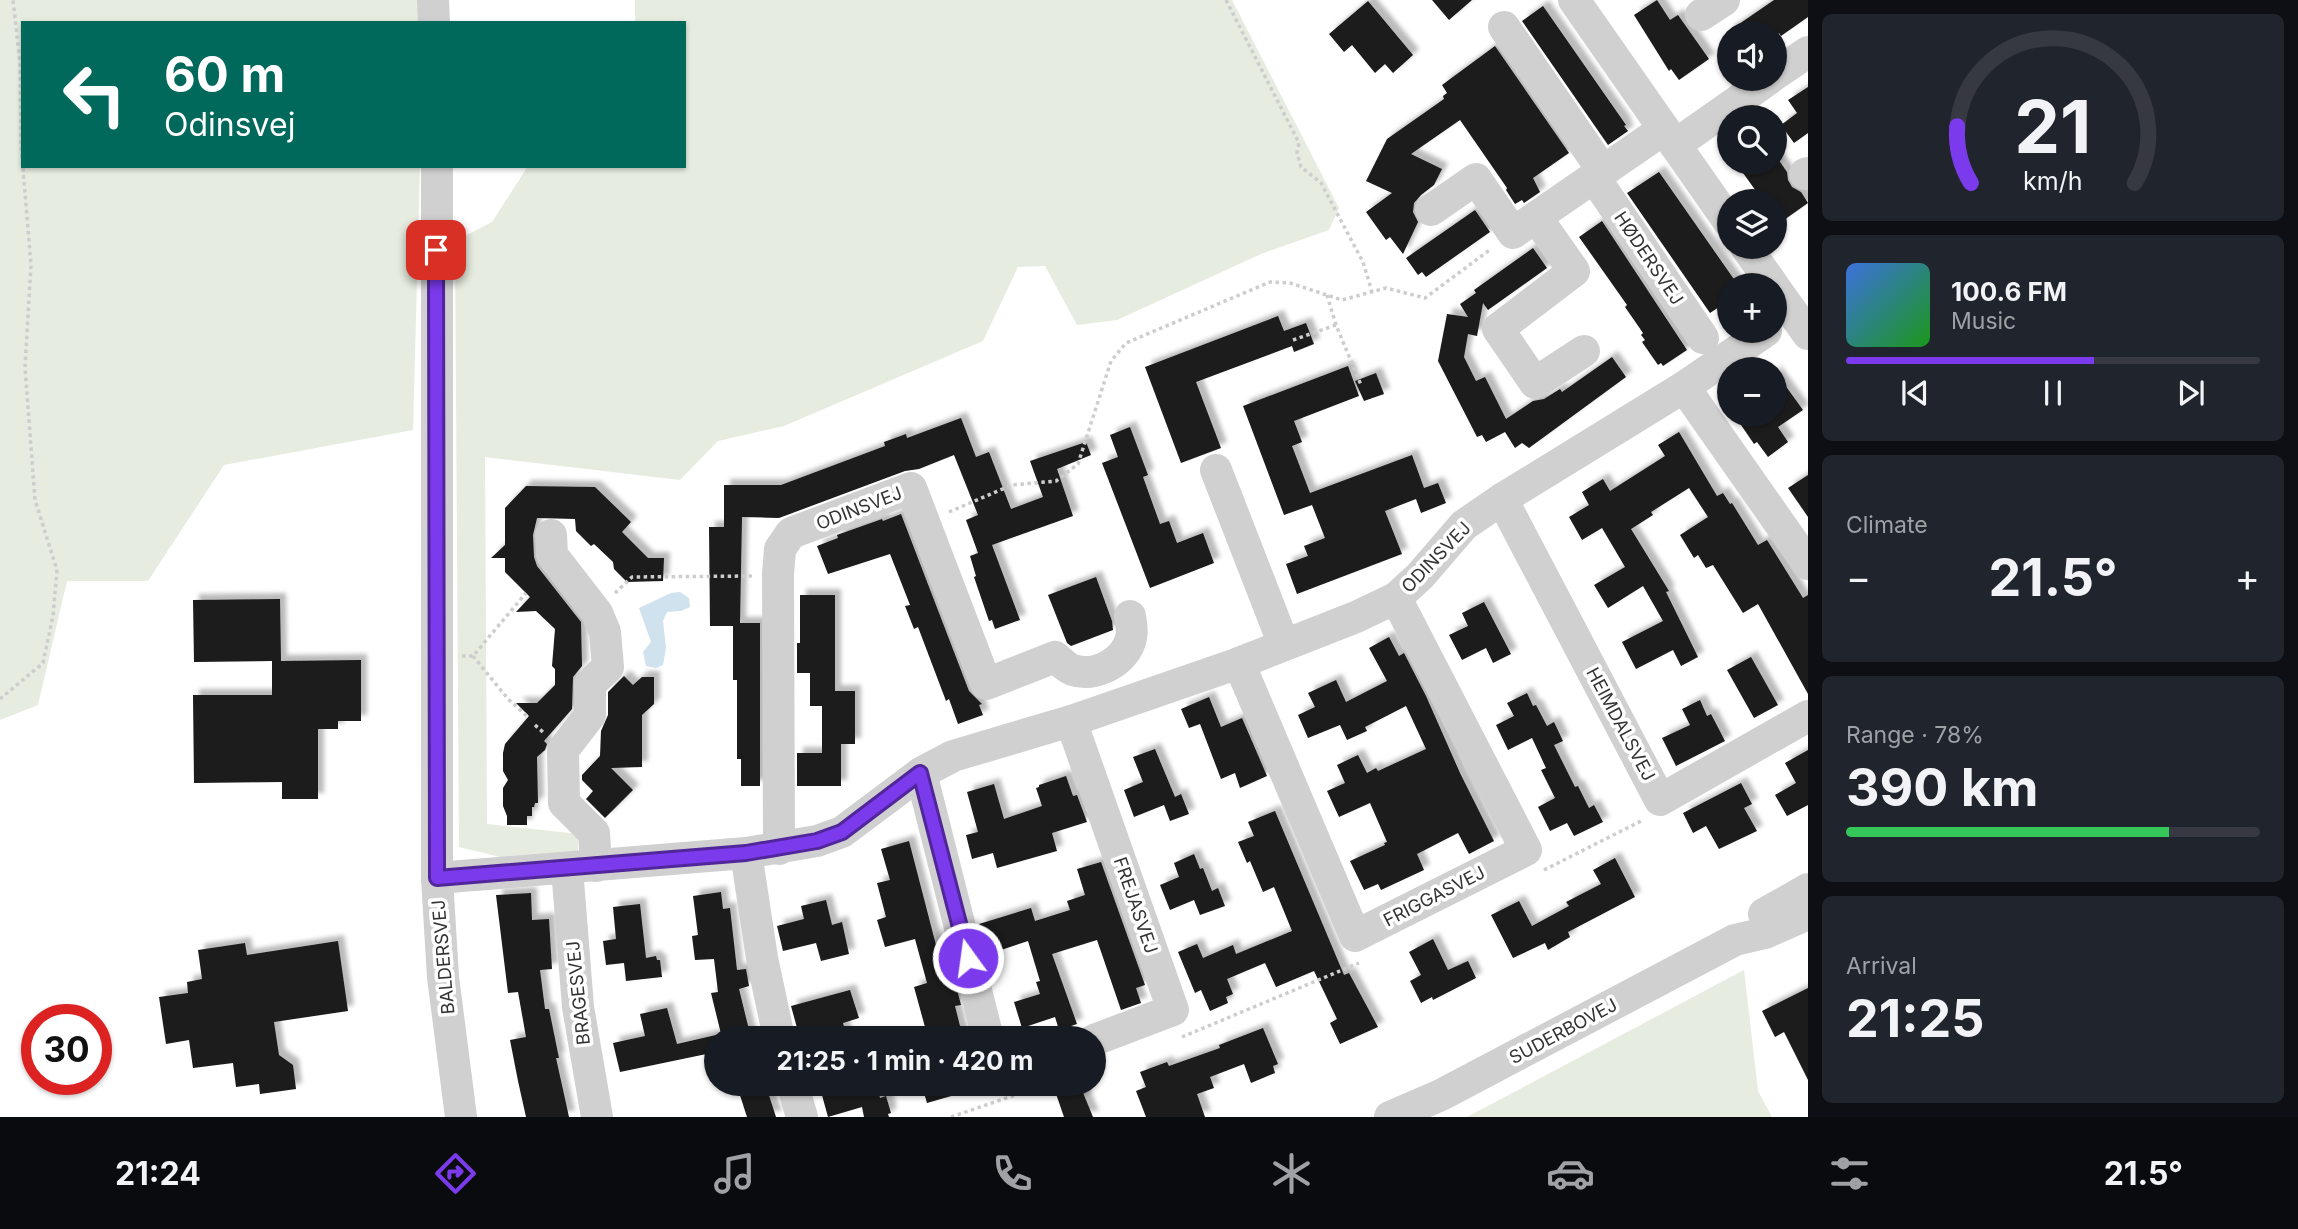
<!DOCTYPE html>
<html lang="en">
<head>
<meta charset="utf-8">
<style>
	:root { --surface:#171b24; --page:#20242c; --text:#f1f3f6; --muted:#9ea1a6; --line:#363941; --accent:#7c3aed }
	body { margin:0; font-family:Inter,sans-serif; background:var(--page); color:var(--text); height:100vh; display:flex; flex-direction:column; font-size:26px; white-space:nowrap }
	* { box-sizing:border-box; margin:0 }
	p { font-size:23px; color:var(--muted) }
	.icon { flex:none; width:38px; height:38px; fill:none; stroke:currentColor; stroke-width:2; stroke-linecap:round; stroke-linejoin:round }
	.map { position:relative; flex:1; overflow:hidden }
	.drawer { display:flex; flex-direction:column; gap:14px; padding:14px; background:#0d0f14; width:490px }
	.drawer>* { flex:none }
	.hud { position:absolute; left:21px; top:21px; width:665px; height:147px; border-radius:0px; box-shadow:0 2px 5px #0004; background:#00695c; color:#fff; overflow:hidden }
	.buttons { position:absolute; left:1717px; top:21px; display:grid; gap:14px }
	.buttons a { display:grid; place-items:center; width:70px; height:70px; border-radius:50%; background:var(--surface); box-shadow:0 2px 5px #0004; font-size:35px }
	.speed { position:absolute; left:21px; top:1004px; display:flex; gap:14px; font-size:35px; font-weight:700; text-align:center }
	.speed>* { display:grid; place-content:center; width:91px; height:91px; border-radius:50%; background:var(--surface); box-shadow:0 2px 5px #0004; line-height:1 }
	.speed .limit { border:10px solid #d22; background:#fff; color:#111 }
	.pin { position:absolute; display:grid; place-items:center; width:60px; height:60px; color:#fff; margin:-30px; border-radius:14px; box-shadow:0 4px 10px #0006 }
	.me { position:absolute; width:77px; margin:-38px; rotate:346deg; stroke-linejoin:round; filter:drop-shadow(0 0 5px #0008) }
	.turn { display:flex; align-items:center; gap:24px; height:147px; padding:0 28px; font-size:32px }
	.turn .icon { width:91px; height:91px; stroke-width:2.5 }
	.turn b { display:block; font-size:49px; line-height:60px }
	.big { font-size:52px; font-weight:700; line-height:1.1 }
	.drawer .tile { flex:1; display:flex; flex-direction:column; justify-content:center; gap:10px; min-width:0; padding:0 24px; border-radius:10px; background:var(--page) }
	.drawer .dial { align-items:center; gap:0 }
	.dial svg { height:182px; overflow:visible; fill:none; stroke:var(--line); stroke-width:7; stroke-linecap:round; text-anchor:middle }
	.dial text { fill:var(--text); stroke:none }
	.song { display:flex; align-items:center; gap:21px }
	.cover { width:84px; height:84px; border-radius:10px; background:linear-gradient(135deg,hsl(220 70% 55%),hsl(120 70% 35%)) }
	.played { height:7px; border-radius:4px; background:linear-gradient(90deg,var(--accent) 60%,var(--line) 60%) }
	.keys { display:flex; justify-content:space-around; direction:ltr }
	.heat { display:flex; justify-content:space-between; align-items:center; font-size:38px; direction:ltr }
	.charge { height:10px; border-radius:5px; background:linear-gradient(90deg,#34c759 78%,var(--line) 0) }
	.trip { position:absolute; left:704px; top:1026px; width:402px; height:70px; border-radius:35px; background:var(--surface); box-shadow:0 2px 5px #0004; font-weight:700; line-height:70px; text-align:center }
	.tab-bar { display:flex; height:112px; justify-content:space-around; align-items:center; background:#090b0e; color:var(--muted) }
	.tab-bar .icon { width:49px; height:49px }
	.tab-bar .active { color:var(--accent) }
	.tab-bar b { font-size:32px; color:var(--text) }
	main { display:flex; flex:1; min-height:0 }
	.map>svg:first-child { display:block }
	.green { fill:#e6ecdf }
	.water { fill:#cfe2ee }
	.building { fill:#1a1a1a; filter:url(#shadow) }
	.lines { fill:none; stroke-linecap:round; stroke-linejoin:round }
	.path { stroke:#cdcdcd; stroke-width:3.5; stroke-dasharray:3.5 3.5; stroke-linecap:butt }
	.minor { stroke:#d0d0d0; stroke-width:32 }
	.route-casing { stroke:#51269a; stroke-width:18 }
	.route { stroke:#7c3aed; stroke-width:12 }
	.labels { text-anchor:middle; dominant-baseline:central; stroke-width:7; stroke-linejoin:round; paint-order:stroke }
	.street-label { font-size:18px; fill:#333; stroke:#fff }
</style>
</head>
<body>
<main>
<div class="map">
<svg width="1808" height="1117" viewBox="0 0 1808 1117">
	<defs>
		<filter id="shadow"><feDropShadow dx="6" dy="-6" stdDeviation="2" flood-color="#0004"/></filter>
	</defs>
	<rect width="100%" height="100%" fill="#fff"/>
	<g class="green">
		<path d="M0 0H418L419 23H23V166H420L413 430 224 465 148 581H67L38 705 0 720Z"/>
		<path d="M635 0H1232L1339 208 1329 230 1261 254 1117 320 1077 325 1045 266 1018 267 983 341 784 426 718 441 680 480 485 457 487 824 578 834V851L521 862 459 847 455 241 492 222 528 166H684V23H635Z"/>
		<path d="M1744 970 1758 1091 1772 1117H1467Z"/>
	</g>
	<path class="water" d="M680 592 689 598 690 607 681 611 667 612 663 621 666 648 663 665 656 668 646 666 643 652 651 642 639 608 671 593Z"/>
	<g class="building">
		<path d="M1432 0H1472L1449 20Z"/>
		<path d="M1657 0 1670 20 1678 15 1709 59 1679 80 1671 69 1669 71 1634 15Z"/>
		<path d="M1774 0H1808V17L1781 36 1779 33H1726Z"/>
		<path d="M1368 1 1413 55 1393 73 1385 64 1375 73 1352 45 1344 52 1329 34Z"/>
		<path d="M1543 6 1626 125 1624 126 1628 131 1608 145 1522 21Z"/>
		<path d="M1495 46 1569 153 1533 178 1540 192 1524 203 1522 200 1515 204 1506 190 1507 188 1460 120 1411 154 1442 169 1434 185 1421 195 1414 203 1413 212 1418 222 1403 254 1390 237 1386 240 1366 212 1392 193 1366 181 1387 139 1444 99 1443 96 1447 93 1442 85Z"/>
		<path d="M1808 87V133L1794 143 1781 125 1797 113 1788 100Z"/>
		<path d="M1778 159 1787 172 1788 180 1792 187 1801 192 1808 203 1774 227V201H1763L1736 163H1774Z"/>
		<path d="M1659 172 1738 285H1729V321L1719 307 1710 313 1627 193Z"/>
		<path d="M1475 210 1490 232 1426 277 1422 272 1418 275 1406 258Z"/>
		<path d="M1602 221 1687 350 1663 366 1661 363 1658 365 1642 342 1645 340 1641 335 1643 333 1625 307 1627 305 1579 237Z"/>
		<path d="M1533 248 1547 268 1488 310 1483 303 1477 336 1468 334 1464 357 1476 381 1485 377 1506 419 1533 401 1544 399 1560 389 1562 392 1612 357 1626 377 1529 448 1522 443 1515 448 1505 432 1486 442 1482 435 1477 437 1438 361 1447 314 1468 317 1460 304 1476 293 1474 290Z"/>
		<path d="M1278 316 1284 331 1306 323 1314 344 1294 352 1292 346 1196 382 1221 448 1181 463 1145 367Z"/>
		<path d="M1348 366 1359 396 1294 421 1302 442 1292 446 1310 493 1412 455 1424 488 1438 483 1446 503 1421 513 1416 499 1385 511 1402 554 1297 594 1286 564 1308 556 1304 546 1325 538 1312 505 1284 515 1243 406Z"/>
		<path d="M1774 370 1803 410 1778 427 1788 442 1768 457 1757 442 1754 444 1739 422 1749 415H1774Z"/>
		<path d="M1376 373 1384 394 1364 401 1355 381Z"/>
		<path d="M961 418 976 457 989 452 1011 509 1043 497 1030 461 1086 442 1091 455 1057 469 1073 516 992 545 1020 620 995 629 992 620 989 621 974 577 976 576 970 556 978 553 966 520 978 515 954 455 919 469 905 471 779 518 742 517 740 623H760V786H741V759H737V680H733V626H710L709 527H724V485H781L885 446 884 442 906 434 907 438Z"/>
		<path d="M1130 427 1148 475 1143 477 1160 524 1169 521 1177 543 1203 533 1214 563 1150 588 1102 463 1118 457 1110 435Z"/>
		<path d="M1679 432 1717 496 1723 493 1730 504 1732 503 1758 545 1767 540 1803 598 1808 595V694L1758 604 1743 613 1713 565 1706 568 1698 555 1694 558 1680 535 1708 517 1689 488 1651 512 1653 515 1631 529 1669 591 1666 592 1698 657 1681 666 1673 650 1636 669 1622 642 1663 621 1643 586 1608 608 1594 585 1625 567 1602 528 1582 540 1569 517 1589 505 1582 492 1603 479 1610 491 1665 456 1658 445Z"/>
		<path d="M1808 475V517L1788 488Z"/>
		<path d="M526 486 595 487 631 522 622 532 648 558H664L663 581 627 582 614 569 613 562 594 544 591 546 576 531 575 519 537 518 533 535 534 557 537 566 581 622 582 666 573 677 572 709 544 741 547 744 545 750 537 757 538 803H535L534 807H532V816H527V825H507V816L503 806V788L508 780 503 771V753L505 744 529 716 516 703H537L555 685V669L552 666 555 629 536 611 516 612 530 597 505 572V558H491L505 545V508Z"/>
		<path d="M901 514 969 691 982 704 979 705 983 715 958 724 949 699 946 701 918 627 914 629 905 606 910 605 890 554 828 574 817 546 838 538 837 535 882 519 883 521Z"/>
		<path d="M1096 577 1112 621 1113 630 1071 646 1067 643 1048 595Z"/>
		<path d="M800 595H835V691H855V744H841V786H797V753H822V706H810V673H797V643H800Z"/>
		<path d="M280 599 281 661 361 660V721H338V729H318V799H282V782L194 783 193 695H272V661L194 662 193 600Z"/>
		<path d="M1484 602 1511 654 1493 663 1486 648 1462 660 1449 635 1468 626 1462 613Z"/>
		<path d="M1389 637 1399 656 1404 653 1426 696 1460 773 1494 841 1469 854 1458 833 1417 854 1424 870 1381 890 1378 884 1364 890 1350 861 1385 845 1384 843 1387 842 1370 803 1339 817 1327 791 1345 783 1337 765 1358 755 1367 773 1376 768 1378 771 1426 749 1406 706 1365 727 1367 731 1347 740 1340 725 1308 738 1298 715 1315 707 1308 693 1336 680 1346 702 1387 681 1369 648Z"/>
		<path d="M1751 657 1778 705 1754 718 1727 670Z"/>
		<path d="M624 676 633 685 642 677H654V704L642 715V767L611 768 633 790 605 818 586 799 593 791 582 780V775L600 756 601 731 608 715V692Z"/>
		<path d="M1527 693 1533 706 1536 705 1547 726 1554 722 1563 741 1554 745 1575 787 1578 786 1589 808 1594 805 1603 822 1574 836 1567 823 1550 831 1538 807 1555 798 1541 770 1546 768 1532 738 1508 750 1496 725 1514 716 1507 703Z"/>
		<path d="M1209 697 1221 727 1242 718 1267 776 1240 788 1235 773 1221 779 1200 724 1189 728 1181 709Z"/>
		<path d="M1700 700 1707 716 1711 714 1725 741 1676 766 1662 738 1690 725 1682 709Z"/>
		<path d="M1155 749 1175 797 1181 794 1189 814 1170 821 1164 805 1134 817 1124 790 1143 782 1133 757Z"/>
		<path d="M1808 750V805L1787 816 1775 795 1796 783 1785 763Z"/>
		<path d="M1066 776 1073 796 1077 795 1087 822 1052 833 1057 851 997 868 993 853 972 859 966 835 978 832 967 792 994 784 1004 819 1042 806 1036 788 1039 787V785Z"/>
		<path d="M1741 783 1752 804 1744 808 1757 831 1719 849 1706 826 1693 833 1683 813Z"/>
		<path d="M1275 811 1344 975 1349 973 1378 1027 1340 1044 1330 1023 1337 1019 1314 971 1276 987 1265 963 1227 979 1233 994 1226 997 1228 1003 1210 1011 1201 990 1195 993 1178 952 1197 944 1203 958 1233 945 1236 954 1292 931 1274 887 1263 892 1250 861 1247 863 1238 842 1254 836 1248 822Z"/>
		<path d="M909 841 937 949 946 947 961 1005 955 1006 963 1038H928L914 987 927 983 915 939 885 947 877 920 886 917 877 883 890 880 881 849Z"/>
		<path d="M1194 854 1200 869 1203 868 1212 891 1218 888 1225 906 1200 915 1194 900 1170 910 1160 885 1179 877 1174 863Z"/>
		<path d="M1615 858 1635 897 1568 932 1570 937 1548 950 1545 943 1513 958 1491 915 1519 901 1532 926 1569 906 1566 902 1601 884 1593 870Z"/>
		<path d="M1101 862 1145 985 1136 988 1141 1003 1121 1010 1097 940 1052 954 1077 1024 1059 1030 1055 1017 1022 1028 1014 1002 1040 994 1036 982 1040 981 1028 941 989 954 979 924 1031 908 1035 921 1070 910 1067 901 1085 895 1077 869Z"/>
		<path d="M721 892 723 909 730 908 737 970 746 969 749 986 739 989 751 1038H722L711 993 718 992 714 959 695 960 692 936 698 935 693 896Z"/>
		<path d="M531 893 532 920 549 919 552 969 540 970 545 1009H549L559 1058H556L569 1117H526L518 1081 510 1040 526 1037 518 992 508 993 496 895Z"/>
		<path d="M826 900 832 925 842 922 849 954 821 961 816 943 783 951 777 926 804 919 801 906Z"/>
		<path d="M640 904 646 958 656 956 657 960H660L662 977 626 981 624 963 606 965 603 941 616 939 613 907Z"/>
		<path d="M1433 939 1448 970 1468 961 1476 978 1433 1000 1432 997 1421 1003 1410 981 1421 975 1409 952Z"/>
		<path d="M338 941 348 1011 274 1022 279 1055 293 1065 296 1089 260 1094 259 1084 236 1087 233 1063 193 1068 189 1040 166 1044 159 997 188 993 187 982 202 979 198 950 245 943 247 955Z"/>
		<path d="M1808 988V1080L1784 1032 1775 1037 1762 1011Z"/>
		<path d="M850 990 859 1018 843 1023 847 1038H810L809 1033 799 1035 791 1006Z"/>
		<path d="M667 1008 677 1044 716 1035V1052L620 1072 613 1043 645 1036 640 1014Z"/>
		<path d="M1263 1028 1278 1064 1273 1066 1275 1073 1251 1083 1244 1064 1210 1077 1214 1088 1197 1094 1205 1117H1146L1136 1091 1146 1087 1140 1072 1167 1062 1169 1066 1220 1048 1219 1045Z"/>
		<path d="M736 1083H765L776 1117H747Z"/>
		<path d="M836 1083H876L880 1098 886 1096 891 1113 888 1114 889 1117H864L862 1107 828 1117 820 1088Z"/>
		<path d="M921 1083H979V1088L927 1103Z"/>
		<path d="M1079 1083 1093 1117H1064L1055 1091Z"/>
	</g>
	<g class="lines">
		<g class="path">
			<path d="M1226 0 1299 143 1297 153 1301 167 1321 183 1363 262 1372 292"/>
			<path d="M1327 295 1336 325 1361 385"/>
			<path d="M1293 340 1336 325"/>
			<path d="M949 512 1012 485 1056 481 1078 464 1111 361 1126 343 1270 282 1290 283 1342 300 1386 288 1425 298 1491 249"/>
			<path d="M615 593 632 577 752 576"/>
			<path d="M462 656H473L526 593"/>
			<path d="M473 656 508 699 528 717"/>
			<path d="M0 699 43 663 53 616 57 570 35 500 25 367 31 265 21 145 20 63 13 0"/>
			<path d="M535 725 544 733"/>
			<path d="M1544 870 1643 820"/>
			<path d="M1182 1037 1359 963"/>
			<path d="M951 1117 1050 1083"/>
		</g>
		<g class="minor">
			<path d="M433 0 434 23"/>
			<path d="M1574 0 1729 222"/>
			<path d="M1701 15 1724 0"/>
			<path d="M1504 27 1603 171"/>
			<path d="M1774 75 1808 52"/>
			<path d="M1675 145 1769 79"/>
			<path d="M437 166V878L443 977 461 1117"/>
			<path d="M1805 174 1808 173"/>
			<path d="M1594 177 1703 338"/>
			<path d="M1431 210 1476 179 1513 233 1664 129"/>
			<path d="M1536 217 1574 271 1498 329 1535 383 1584 351"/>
			<path d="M1746 247 1773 285"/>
			<path d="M1774 287 1808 334"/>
			<path d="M1684 387 1808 564"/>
			<path d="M1216 470 1284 645"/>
			<path d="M1502 499 1660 800 1808 716"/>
			<path d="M551 535 552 555 597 613 605 632 608 667 590 684V715L563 750 564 803 594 833 596 866"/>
			<path d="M1239 663 1355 936 1526 850 1396 598"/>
			<path d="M1071 721 1173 1010 1094 1040"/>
			<path d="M921 773 988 1038"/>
			<path d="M779 849 778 574 780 549 791 533 911 488 986 684 1055 657C1061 662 1067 668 1073 670 1096 678 1126 661 1131 638 1133 631 1131 623 1130 616"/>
			<path d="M746 853 762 958 779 1038"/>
			<path d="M567 868 578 1007 597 1117"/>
			<path d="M437 878 746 853 817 841 842 832 921 773 953 756 1071 721 1239 663 1356 617 1396 598 1420 576 1464 525 1502 499 1684 387 1766 331"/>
			<path d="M1764 914 1808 889"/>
			<path d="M792 1083 802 1117"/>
			<path d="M1390 1117 1441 1095 1735 940 1765 933 1808 914"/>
		</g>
	</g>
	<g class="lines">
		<g class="route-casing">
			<path id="route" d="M436 250 437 878 746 853 817 841 842 832 920 773 968 958"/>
		</g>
		<use href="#route" class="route"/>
	</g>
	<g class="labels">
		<g class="street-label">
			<text transform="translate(1649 258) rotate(56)">HØDERSVEJ</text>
			<text transform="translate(859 508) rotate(-21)">ODINSVEJ</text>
			<text transform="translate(1436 557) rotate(-46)">ODINSVEJ</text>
			<text transform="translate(1621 724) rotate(62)">HEIMDALSVEJ</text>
			<text transform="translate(1434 896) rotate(-27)">FRIGGASVEJ</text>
			<text transform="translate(1136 905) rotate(71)">FREJASVEJ</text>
			<text transform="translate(443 957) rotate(-95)">BALDERSVEJ</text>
			<text transform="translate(578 993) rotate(-96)">BRAGESVEJ</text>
			<text transform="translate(1563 1031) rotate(-28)">SUDERBOVEJ</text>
		</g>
	</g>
</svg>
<div class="buttons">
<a><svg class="icon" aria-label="sound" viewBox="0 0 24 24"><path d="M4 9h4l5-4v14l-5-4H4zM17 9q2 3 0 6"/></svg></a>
<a><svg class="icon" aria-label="search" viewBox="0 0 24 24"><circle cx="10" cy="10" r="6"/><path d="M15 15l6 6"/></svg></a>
<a><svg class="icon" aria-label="layers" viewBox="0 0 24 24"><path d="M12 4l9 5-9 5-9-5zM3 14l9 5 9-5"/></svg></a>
<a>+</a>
<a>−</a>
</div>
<div class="speed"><div class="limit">30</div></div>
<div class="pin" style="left:436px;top:250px;background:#d93025"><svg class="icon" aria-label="arrive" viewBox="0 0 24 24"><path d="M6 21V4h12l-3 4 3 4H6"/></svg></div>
<svg class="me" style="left:968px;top:958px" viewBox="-20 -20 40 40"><circle r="17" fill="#7c3aed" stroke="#fff" stroke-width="3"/><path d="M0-11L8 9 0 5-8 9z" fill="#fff"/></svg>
<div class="trip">21:25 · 1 min · 420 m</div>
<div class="hud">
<div class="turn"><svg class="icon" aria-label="left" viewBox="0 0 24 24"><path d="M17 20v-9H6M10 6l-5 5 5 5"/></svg><div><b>60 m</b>Odinsvej</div></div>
</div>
</div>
<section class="drawer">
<div class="tile dial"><svg viewBox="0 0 100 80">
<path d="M14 69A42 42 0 1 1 86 69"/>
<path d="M14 69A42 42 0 0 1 8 44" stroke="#7c3aed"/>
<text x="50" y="56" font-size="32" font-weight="700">21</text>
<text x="50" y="72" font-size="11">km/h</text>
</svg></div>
<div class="tile">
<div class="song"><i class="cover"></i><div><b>100.6 FM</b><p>Music</p></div></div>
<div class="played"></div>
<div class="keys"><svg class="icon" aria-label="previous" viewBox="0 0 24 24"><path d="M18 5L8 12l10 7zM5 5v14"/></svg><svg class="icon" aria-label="pause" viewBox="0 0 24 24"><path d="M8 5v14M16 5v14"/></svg><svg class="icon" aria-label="next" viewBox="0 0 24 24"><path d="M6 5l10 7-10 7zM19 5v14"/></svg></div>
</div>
<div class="tile"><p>Climate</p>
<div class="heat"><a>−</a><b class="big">21.5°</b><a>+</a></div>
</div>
<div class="tile"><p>Range · 78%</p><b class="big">390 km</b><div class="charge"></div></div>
<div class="tile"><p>Arrival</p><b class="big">21:25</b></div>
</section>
</main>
<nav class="tab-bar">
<b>21:24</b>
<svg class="icon active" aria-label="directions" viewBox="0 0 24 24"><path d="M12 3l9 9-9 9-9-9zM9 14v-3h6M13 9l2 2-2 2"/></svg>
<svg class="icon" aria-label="music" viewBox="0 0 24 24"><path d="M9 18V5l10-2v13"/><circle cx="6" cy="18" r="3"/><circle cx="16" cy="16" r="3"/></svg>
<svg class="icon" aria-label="phone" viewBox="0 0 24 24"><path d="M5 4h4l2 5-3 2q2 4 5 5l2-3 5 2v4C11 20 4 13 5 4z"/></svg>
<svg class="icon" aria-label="climate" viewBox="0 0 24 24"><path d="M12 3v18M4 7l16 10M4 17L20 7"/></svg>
<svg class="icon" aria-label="car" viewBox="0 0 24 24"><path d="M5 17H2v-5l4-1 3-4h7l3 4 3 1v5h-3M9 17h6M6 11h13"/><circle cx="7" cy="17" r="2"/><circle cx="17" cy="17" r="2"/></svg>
<svg class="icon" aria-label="filters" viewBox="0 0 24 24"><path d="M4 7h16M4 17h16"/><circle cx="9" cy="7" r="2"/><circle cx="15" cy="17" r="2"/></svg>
<b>21.5°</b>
</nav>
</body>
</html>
